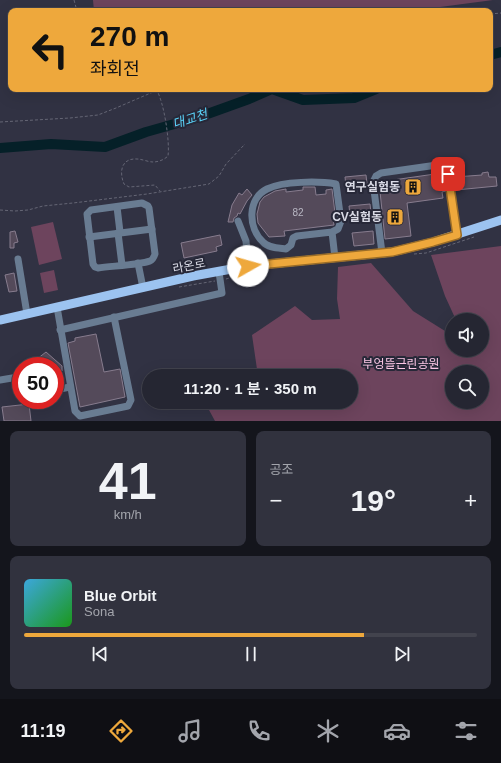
<!DOCTYPE html>
<html lang="ko">
<head>
<meta charset="utf-8">
<style>
	:root { --surface:#252632; --page:#31323e; --text:#f1f3f6; --muted:#a3a5ac; --line:#42434d; --accent:#eea83c }
	body { margin:0; font-family:Arial,"Noto Sans KR",sans-serif; background:var(--page); color:var(--text); height:100vh; display:flex; flex-direction:column; font-size:15px; white-space:nowrap }
	* { box-sizing:border-box; margin:0 }
	p { font-size:13px; color:var(--muted) }
	.icon { flex:none; width:22px; height:22px; fill:none; stroke:currentColor; stroke-width:2; stroke-linecap:round; stroke-linejoin:round }
	.map { position:relative; height:421px; overflow:hidden }
	.sheet { display:flex; flex-direction:column; gap:10px; padding:10px; background:#14151c; flex:1 }
	.sheet>* { flex:none }
	.banner { position:absolute; left:8px; top:8px; width:485px; height:84px; border-radius:8px; box-shadow:0 4px 16px #0002,0 0 0 1px var(--line); background:#eea83c; color:#111; overflow:hidden }
	.buttons { position:absolute; left:445px; top:313px; display:grid; gap:8px }
	.buttons a { display:grid; place-items:center; width:44px; height:44px; border-radius:50%; background:var(--surface); box-shadow:0 4px 16px #0002,0 0 0 1px var(--line); font-size:20px }
	.speed { position:absolute; left:12px; top:357px; display:flex; gap:8px; font-size:20px; font-weight:700; text-align:center }
	.speed>* { display:grid; place-content:center; width:52px; height:52px; border-radius:50%; background:var(--surface); box-shadow:0 4px 16px #0002,0 0 0 1px var(--line); line-height:1 }
	.speed .limit { border:6px solid #d22; background:#fff; color:#111 }
	.pin { position:absolute; display:grid; place-items:center; width:34px; height:34px; color:#fff; margin:-17px; border-radius:8px; box-shadow:0 2px 6px #0006 }
	.me { position:absolute; width:44px; margin:-22px; rotate:83deg; stroke-linejoin:round; filter:drop-shadow(0 0 3px #0008) }
	.turn { display:flex; align-items:center; gap:14px; height:84px; padding:0 16px; font-size:18px }
	.turn .icon { width:52px; height:52px; stroke-width:2.5 }
	.turn b { display:block; font-size:28px; line-height:34px }
	.big { font-size:30px; font-weight:600; line-height:1.1 }
	.sheet .widget { flex:1; display:flex; flex-direction:column; justify-content:center; gap:6px; min-width:0; padding:0 14px; border-radius:8px; background:var(--page) }
	.sheet .dial { align-items:center; gap:0 }
	.dial b { font-size:52px; line-height:1 }
	.song { display:flex; align-items:center; gap:12px }
	.cover { width:48px; height:48px; border-radius:6px; background:linear-gradient(135deg,hsl(200 70% 55%),hsl(120 70% 35%)) }
	.played { height:4px; border-radius:2px; background:linear-gradient(90deg,var(--accent) 75%,var(--line) 75%) }
	.keys { display:flex; justify-content:space-around; direction:ltr }
	.heat { display:flex; justify-content:space-between; align-items:center; font-size:22px; direction:ltr }
	.sheet .tiles { flex:1; display:grid; gap:10px; grid-template-columns:1fr 1fr }
	.widget:last-child { grid-column:span 2 }
	.trip { position:absolute; left:142px; top:369px; width:216px; height:40px; border-radius:20px; background:var(--surface); box-shadow:0 4px 16px #0002,0 0 0 1px var(--line); font-weight:600; line-height:40px; text-align:center }
	.tabs { display:flex; height:64px; justify-content:space-around; align-items:center; background:#0f0f14; color:var(--muted) }
	.tabs .icon { width:28px; height:28px }
	.tabs .current { color:var(--accent) }
	.tabs b { font-size:18px; color:var(--text) }
	.map>svg:first-child { display:block }
	.green { fill:#6d445d; fill-rule:evenodd }
	.lines { fill:none; stroke-linecap:round; stroke-linejoin:round }
	.river { stroke:#052028; stroke-width:10 }
	.building { fill:#544a5a; stroke:#877c8e }
	.path { stroke:#656675; stroke-width:1; stroke-dasharray:3 2; stroke-linecap:butt }
	.minor { stroke:#697c92; stroke-width:7 }
	.major { stroke:#9cc3f0; stroke-width:9 }
	.route-casing { stroke:#9b6d27; stroke-width:10 }
	.route { stroke:#eea83c; stroke-width:7 }
	.labels { text-anchor:middle; dominant-baseline:central; stroke-width:4; stroke-linejoin:round; paint-order:stroke }
	.number-label { font-size:10px; fill:#b8b7c3 }
	.poi-label { font-size:12px; font-weight:bold; fill:#dadbe6; stroke:#272838; text-anchor:end }
	.street-label { font-size:12px; fill:#dadbe6; stroke:#272838 }
	.park-label { font-size:12px; fill:#fbc6e5; stroke:#272838 }
	.water-label { font-size:13px; font-style:italic; fill:#5ad3f9; stroke:#272838 }
</style>
</head>
<body>
<div class="map">
<svg width="501" height="421" viewBox="0 0 501 421">
	<rect width="100%" height="100%" fill="#313243"/>
	<g class="green">
		<path d="M93 0H493L410 11H94Z"/>
		<path d="M53 222 62 259 39 265 31 227Z"/>
		<path d="M501 246V421H215L209 410V402H351V376H258L252 335 295 306 312 320 340 319 337 299 338 267 371 263 413 311 445 331 452 328V350H482V320H456L445 296 431 255ZM452 372H482V402H452Z"/>
		<path d="M54 270 58 290 44 293 40 273Z"/>
	</g>
	<g class="lines">
		<g class="river">
			<path d="M490 55 501 52"/>
			<path d="M0 148 51 144 105 147 146 132 199 117 249 99 272 89 303 100 354 98 376 89"/>
		</g>
	</g>
	<g class="building">
		<path d="M488 172 489 177H496L497 186 456 190 455 177 482 175V173Z"/>
		<path d="M442 173 443 176 446 191 442 192 443 198 407 203 411 236 385 239 379 182Z"/>
		<path d="M366 175 367 184H360V187H355V185L346 186 345 177Z"/>
		<path d="M303 187H315L316 195 326 194V190L332 189 335 213 332 214 334 225 284 231 285 236 269 237 258 223 257 214 260 202 264 197 275 191 286 189V192L303 190Z"/>
		<path d="M247 189 252 195 247 201 240 214 238 213 237 216 234 218 233 222H228L232 205 239 193 242 195Z"/>
		<path d="M370 204 371 213 364 214V216L359 217V214L350 215 349 206Z"/>
		<path d="M15 231 18 242 14 243V248H10V232Z"/>
		<path d="M373 231 374 244 354 246 352 233Z"/>
		<path d="M220 235 222 245 216 247 217 251 184 258 181 243Z"/>
		<path d="M14 273 17 291 9 292 5 275Z"/>
		<path d="M96 334 104 372 120 369 125 397 80 407 68 343 75 341V338Z"/>
		<path d="M46 352 62 366V371L55 373V366H28Z"/>
		<path d="M29 404 31 421H4L2 407Z"/>
	</g>
	<g class="lines">
		<g class="path">
			<path d="M74 0 77 11"/>
			<path d="M490 14 501 13"/>
			<path d="M156 89C164 101 170 142 168 156 164 160 158 162 153 162 148 162 142 159 137 159 121 158 119 172 124 184L129 187 155 185 160 191"/>
			<path d="M0 122 70 118 98 115 116 108 160 89"/>
			<path d="M0 210 15 211 28 210 43 206 73 203 147 194 209 184 219 176 226 164 245 144"/>
			<path d="M414 254 426 253 474 237"/>
			<path d="M226 279 236 276"/>
			<path d="M179 287 215 281"/>
		</g>
		<g class="minor">
			<path d="M142 203 148 206 149 208 155 254C154 257 153 260 150 261 139 265 111 266 98 268L95 267 93 264 87 214 91 210Z"/>
			<path d="M117 207 120 232"/>
			<path d="M238 221 246 241 248 266"/>
			<path d="M332 232 297 236 293 238 291 245 286 249C278 248 268 248 263 242 248 228 247 199 267 189 283 181 319 181 336 184L341 221 338 229 332 232 335 258"/>
			<path d="M118 233 122 265"/>
			<path d="M89 237 152 229"/>
			<path d="M382 253 373 182 376 176 381 173 437 165C443 166 445 169 448 174L457 235"/>
			<path d="M18 259 27 314"/>
			<path d="M138 263 143 288"/>
			<path d="M57 307 75 411 80 416 128 406 131 400 114 317"/>
			<path d="M60 330 222 293 219 272"/>
			<path d="M0 380 18 377 21 386"/>
			<path d="M55 390 70 387"/>
		</g>
		<path class="major" d="M0 320 193 276 248 266 392 252 433 242 501 220"/>
	</g>
	<g class="lines">
		<g class="route-casing">
			<path id="route" d="M248 266 392 252 433 242 457 235 448 174"/>
		</g>
		<use href="#route" class="route"/>
	</g>
	<defs>
		<g id="building-square" transform="scale(0.9)"><rect x="-9" y="-9" width="18" height="18" rx="4" fill="#eea83c" stroke="#272838"/><path d="M-4-6H4V6H1V3H-1V6H-4ZM-2.5-4.3h1.7v1.8h-1.7ZM.8-4.3h1.7v1.8H.8ZM-2.5-1h1.7V.8h-1.7ZM.8-1h1.7V.8H.8Z" fill="#111"/></g>
	</defs>
	<g fill-rule="evenodd">
		<use href="#building-square" x="413" y="187"/>
		<use href="#building-square" x="395" y="217"/>
	</g>
	<g class="labels">
		<g class="number-label">
			<text x="298" y="212">82</text>
		</g>
		<g class="poi-label">
			<text x="400" y="187">연구실험동</text>
			<text x="382" y="217">CV실험동</text>
		</g>
		<g class="street-label">
			<text transform="translate(189 266) rotate(-11)">라온로</text>
		</g>
		<g class="park-label">
			<text x="401" y="364">부엉뜰근린공원</text>
		</g>
		<g class="water-label">
			<text transform="translate(190 119) rotate(-18)">대교천</text>
		</g>
	</g>
</svg>
<div class="buttons">
<a><svg class="icon" aria-label="sound" viewBox="0 0 24 24"><path d="M4 9h4l5-4v14l-5-4H4zM17 9q2 3 0 6"/></svg></a>
<a><svg class="icon" aria-label="search" viewBox="0 0 24 24"><circle cx="10" cy="10" r="6"/><path d="M15 15l6 6"/></svg></a>
</div>
<div class="speed"><div class="limit">50</div></div>
<div class="pin" style="left:448px;top:174px;background:#d93025"><svg class="icon" aria-label="arrive" viewBox="0 0 24 24"><path d="M6 21V4h12l-3 4 3 4H6"/></svg></div>
<svg class="me" style="left:248px;top:266px" viewBox="-20 -20 40 40"><circle r="19" fill="#fff"/><path d="M0-13L10 11 0 6-10 11z" fill="#eea83c"/></svg>
<div class="trip">11:20 · 1 분 · 350 m</div>
<div class="banner">
<div class="turn"><svg class="icon" aria-label="left" viewBox="0 0 24 24"><path d="M17 20v-9H6M10 6l-5 5 5 5"/></svg><div><b>270 m</b>좌회전</div></div>
</div>
</div>
<section class="sheet">
<div class="tiles">
<div class="widget dial"><b>41</b><p>km/h</p></div>
<div class="widget"><p>공조</p>
<div class="heat"><a>−</a><b class="big">19°</b><a>+</a></div>
</div>
<div class="widget">
<div class="song"><i class="cover"></i><div><b>Blue Orbit</b><p>Sona</p></div></div>
<div class="played"></div>
<div class="keys"><svg class="icon" aria-label="previous" viewBox="0 0 24 24"><path d="M18 5L8 12l10 7zM5 5v14"/></svg><svg class="icon" aria-label="pause" viewBox="0 0 24 24"><path d="M8 5v14M16 5v14"/></svg><svg class="icon" aria-label="next" viewBox="0 0 24 24"><path d="M6 5l10 7-10 7zM19 5v14"/></svg></div>
</div>
</div>
</section>
<nav class="tabs">
<b>11:19</b>
<svg class="icon current" aria-label="directions" viewBox="0 0 24 24"><path d="M12 3l9 9-9 9-9-9zM9 14v-3h6M13 9l2 2-2 2"/></svg>
<svg class="icon" aria-label="music" viewBox="0 0 24 24"><path d="M9 18V5l10-2v13"/><circle cx="6" cy="18" r="3"/><circle cx="16" cy="16" r="3"/></svg>
<svg class="icon" aria-label="phone" viewBox="0 0 24 24"><path d="M5 4h4l2 5-3 2q2 4 5 5l2-3 5 2v4C11 20 4 13 5 4z"/></svg>
<svg class="icon" aria-label="climate" viewBox="0 0 24 24"><path d="M12 3v18M4 7l16 10M4 17L20 7"/></svg>
<svg class="icon" aria-label="car" viewBox="0 0 24 24"><path d="M5 17H2v-5l4-1 3-4h7l3 4 3 1v5h-3M9 17h6M6 11h13"/><circle cx="7" cy="17" r="2"/><circle cx="17" cy="17" r="2"/></svg>
<svg class="icon" aria-label="filters" viewBox="0 0 24 24"><path d="M4 7h16M4 17h16"/><circle cx="9" cy="7" r="2"/><circle cx="15" cy="17" r="2"/></svg>
</nav>
</body>
</html>
